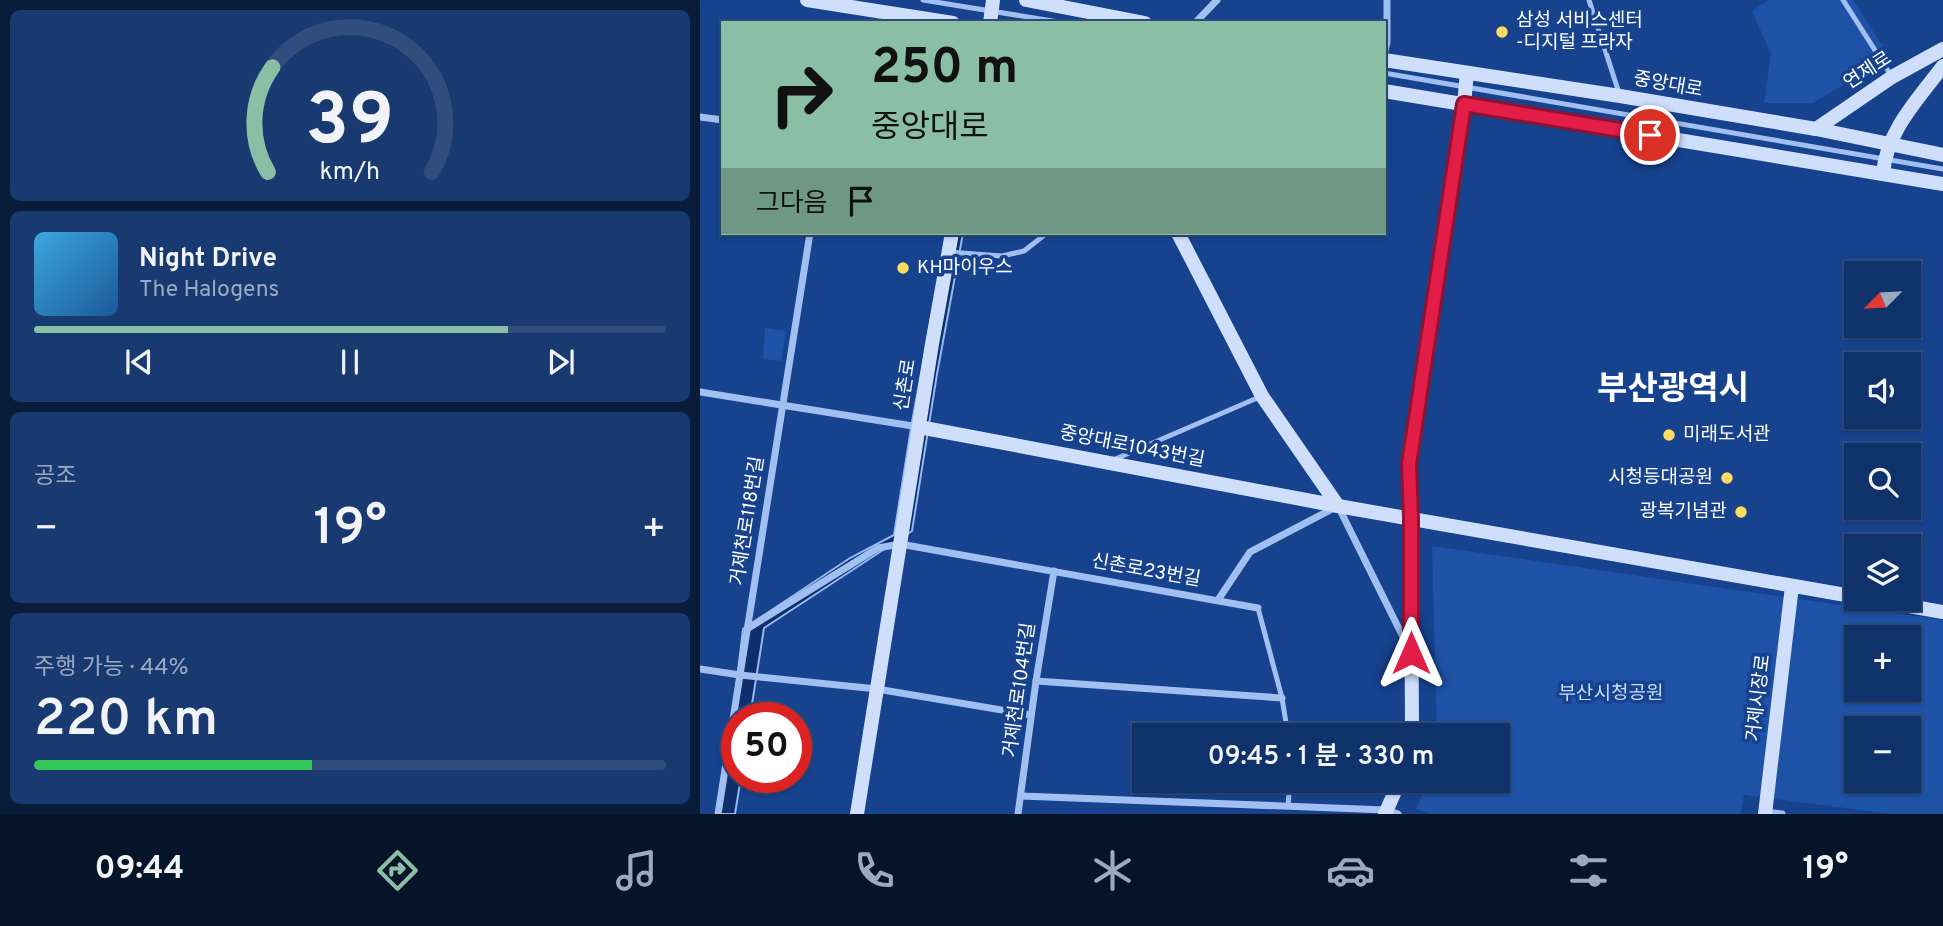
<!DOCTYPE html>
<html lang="ko">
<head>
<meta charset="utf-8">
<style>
	:root { --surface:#10326a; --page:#193a70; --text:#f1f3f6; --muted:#9caac1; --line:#304d7e; --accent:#8abfa5 }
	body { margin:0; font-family:Overpass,"Noto Sans KR",sans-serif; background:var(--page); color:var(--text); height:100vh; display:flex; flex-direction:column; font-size:26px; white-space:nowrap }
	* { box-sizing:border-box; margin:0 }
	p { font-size:23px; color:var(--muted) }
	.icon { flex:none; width:38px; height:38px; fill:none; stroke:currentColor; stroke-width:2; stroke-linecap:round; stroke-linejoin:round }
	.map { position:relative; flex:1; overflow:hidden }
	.sheet { display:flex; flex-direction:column; gap:10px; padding:10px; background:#091c3a; width:700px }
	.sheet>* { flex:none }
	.top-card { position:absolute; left:21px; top:21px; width:665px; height:214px; border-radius:0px; box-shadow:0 2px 5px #0004,0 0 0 2px var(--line); background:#8abfa5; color:#111; overflow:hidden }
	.needle { width:46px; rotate:246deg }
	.fabs { position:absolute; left:1144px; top:261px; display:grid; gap:14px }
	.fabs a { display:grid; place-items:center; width:77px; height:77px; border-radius:0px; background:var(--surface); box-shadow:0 2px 5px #0004,0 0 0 2px var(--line); font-size:35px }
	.speed { position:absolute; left:21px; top:702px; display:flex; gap:14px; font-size:35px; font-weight:700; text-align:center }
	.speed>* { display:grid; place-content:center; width:91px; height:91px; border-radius:50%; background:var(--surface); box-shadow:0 2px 5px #0004,0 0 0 2px var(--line); line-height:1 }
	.speed .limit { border:10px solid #d22; background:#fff; color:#111 }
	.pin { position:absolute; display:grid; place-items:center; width:60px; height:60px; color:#fff; margin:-30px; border:4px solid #fff; border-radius:50%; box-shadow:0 2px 7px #0007 }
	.me { position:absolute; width:77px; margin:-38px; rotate:0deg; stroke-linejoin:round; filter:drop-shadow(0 0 5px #0008) }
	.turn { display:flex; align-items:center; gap:24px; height:147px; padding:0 35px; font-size:32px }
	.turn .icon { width:91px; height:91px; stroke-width:2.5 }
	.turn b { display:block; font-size:49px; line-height:60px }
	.then { display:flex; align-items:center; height:66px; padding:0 35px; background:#0003; gap:14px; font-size:26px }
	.big { font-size:52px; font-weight:600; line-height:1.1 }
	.sheet .card { flex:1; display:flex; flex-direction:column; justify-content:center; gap:10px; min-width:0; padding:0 24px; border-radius:10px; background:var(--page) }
	.sheet .dial { align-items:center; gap:0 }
	.dial svg { height:182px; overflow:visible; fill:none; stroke:var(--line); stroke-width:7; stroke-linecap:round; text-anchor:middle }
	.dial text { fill:var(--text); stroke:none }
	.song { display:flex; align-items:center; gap:21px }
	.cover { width:84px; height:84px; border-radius:10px; background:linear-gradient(135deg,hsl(200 70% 55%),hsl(210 70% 35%)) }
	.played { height:7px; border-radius:4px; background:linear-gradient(90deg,var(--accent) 75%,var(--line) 75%) }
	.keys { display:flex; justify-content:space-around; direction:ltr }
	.heat { display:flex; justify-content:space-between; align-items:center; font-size:38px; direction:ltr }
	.charge { height:10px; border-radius:5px; background:linear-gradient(90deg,#34c759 44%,var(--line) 0) }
	.trip { position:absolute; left:432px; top:723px; width:378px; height:70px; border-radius:0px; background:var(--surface); box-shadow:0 2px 5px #0004,0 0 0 2px var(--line); font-weight:600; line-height:70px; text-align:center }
	.dock { display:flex; height:112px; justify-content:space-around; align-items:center; background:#06142a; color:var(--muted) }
	.dock .icon { width:49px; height:49px }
	.dock .selected { color:var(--accent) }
	.dock b { font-size:32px; color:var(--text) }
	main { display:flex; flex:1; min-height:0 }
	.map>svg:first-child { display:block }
	.green { fill:#1e52a7; fill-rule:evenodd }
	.water { fill:#0e2f6b; stroke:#93b9f2; stroke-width:2 }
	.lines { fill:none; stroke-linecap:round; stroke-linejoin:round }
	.lane { stroke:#a1bff0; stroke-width:5 }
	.street { stroke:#a1bff0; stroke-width:7 }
	.secondary { stroke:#cfdffb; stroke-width:14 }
	.route-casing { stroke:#92132f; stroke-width:18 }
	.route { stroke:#e11d48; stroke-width:12 }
	.poi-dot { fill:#ffdc60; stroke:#16428e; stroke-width:2.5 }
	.labels { text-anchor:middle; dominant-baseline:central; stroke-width:7; stroke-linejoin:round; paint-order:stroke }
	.poi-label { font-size:19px; fill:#fff; stroke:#16428e; text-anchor:start }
	.street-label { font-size:19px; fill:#fff; stroke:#16428e }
	.park-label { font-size:19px; fill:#c7dbfb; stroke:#16428e }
	.town-label { font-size:33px; font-weight:bold; fill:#fff; stroke:#16428e }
</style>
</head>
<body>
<main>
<section class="sheet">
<div class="card dial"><svg viewBox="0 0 100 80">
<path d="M14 69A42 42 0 1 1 86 69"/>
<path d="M14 69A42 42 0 0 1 16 23" stroke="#8abfa5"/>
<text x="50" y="56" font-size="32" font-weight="700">39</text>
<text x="50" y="72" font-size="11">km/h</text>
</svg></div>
<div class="card">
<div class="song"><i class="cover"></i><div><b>Night Drive</b><p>The Halogens</p></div></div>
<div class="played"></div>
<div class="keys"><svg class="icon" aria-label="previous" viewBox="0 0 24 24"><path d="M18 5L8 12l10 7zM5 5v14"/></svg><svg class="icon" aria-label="pause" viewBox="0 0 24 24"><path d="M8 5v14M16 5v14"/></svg><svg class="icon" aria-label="next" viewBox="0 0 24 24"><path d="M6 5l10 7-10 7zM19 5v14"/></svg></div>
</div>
<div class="card"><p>공조</p>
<div class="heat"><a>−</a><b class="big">19°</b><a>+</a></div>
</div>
<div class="card"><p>주행 가능 · 44%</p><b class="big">220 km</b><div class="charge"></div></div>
</section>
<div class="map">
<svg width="1243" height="814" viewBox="0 0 1243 814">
	<rect width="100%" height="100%" fill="#16428e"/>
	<g class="green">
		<path d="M1069 0H1153L1190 57 1113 103H1064L1071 54 1052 11Z"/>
		<path d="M65 328 86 331 81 361 63 359Z"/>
		<path d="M732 546 1243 620V814H1192L1044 795 1041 814H732L716 809 727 781 798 780V735H737ZM1157 637H1209V690H1157ZM1157 728H1209V780H1157Z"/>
	</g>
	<path class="water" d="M247 233H263L237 374 212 531 64 628 50 717 37 718V777H41L35 814H17L28 754 43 629 150 558 194 535 212 422Z"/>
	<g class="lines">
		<g class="lane">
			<path d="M223 0 365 23"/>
			<path d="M889 0 919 93"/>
			<path d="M1143 0 1192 77"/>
			<path d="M684 73 1243 169"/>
			<path d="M249 252 302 256 324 251 347 233"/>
			<path d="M413 460 562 396"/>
			<path d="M558 608 582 698 588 735"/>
			<path d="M588 806 590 780"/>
		</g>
		<g class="street">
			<path d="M495 23 517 0"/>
			<path d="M684 55 687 42V0"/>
			<path d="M0 117 23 120"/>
			<path d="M0 392 219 427"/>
			<path d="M518 600 550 552 638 506 708 647"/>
			<path d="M47 629 178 548 200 544 558 608"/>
			<path d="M0 669 40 675 177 689 331 715"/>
			<path d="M336 681 582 698"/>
			<path d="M321 796 686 810 698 814"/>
			<path d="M1066 812 1082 814"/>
			<path d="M18 814 110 233"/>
			<path d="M318 814 336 681 354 571"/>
		</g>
		<g class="secondary">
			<path d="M107 0 253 23"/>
			<path d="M326 0 445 23"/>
			<path d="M290 23 293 0"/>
			<path d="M684 60 920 96 1116 129 1243 155"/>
			<path d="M684 91 1243 184"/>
			<path d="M1116 129 1192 77 1243 49"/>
			<path d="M1183 174C1186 132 1218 99 1243 66"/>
			<path d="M478 233 562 396 638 506"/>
			<path d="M219 427 638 506 1157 597"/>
			<path d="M1164 598 1243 612"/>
			<path d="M712 735 711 518 709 464 764 104 767 73"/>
			<path d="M157 814 232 344 252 233"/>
			<path d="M685 814 700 780"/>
			<path d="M1065 814 1092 586"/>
		</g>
	</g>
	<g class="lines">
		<g class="route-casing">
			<path id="route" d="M711 653V518L709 464 764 104 950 135"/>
		</g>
		<use href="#route" class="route"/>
	</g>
	<g class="poi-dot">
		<circle cx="802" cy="32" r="7"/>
		<circle cx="203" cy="268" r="7"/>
		<circle cx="969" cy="435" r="7"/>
		<circle cx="1027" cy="478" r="7"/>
		<circle cx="1041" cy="512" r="7"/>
	</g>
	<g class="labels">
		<g class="poi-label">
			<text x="816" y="21">삼성 서비스센터<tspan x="816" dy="22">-디지털 프라자</tspan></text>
			<text x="217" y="268">KH마이우스</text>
			<text x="983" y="435">미래도서관</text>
			<text x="1013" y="478" text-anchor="end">시청등대공원</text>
			<text x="1027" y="512" text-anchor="end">광복기념관</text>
		</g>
		<g class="street-label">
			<text transform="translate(1168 71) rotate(-33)">연제로</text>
			<text transform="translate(968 85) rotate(10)">중앙대로</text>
			<text transform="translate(206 385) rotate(-81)">신촌로</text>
			<text transform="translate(432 447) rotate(11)">중앙대로1043번길</text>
			<text transform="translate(48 521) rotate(-81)">거제천로118번길</text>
			<text transform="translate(446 571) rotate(10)">신촌로23번길</text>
			<text transform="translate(320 690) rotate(-82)">거제천로104번길</text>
			<text transform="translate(1059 698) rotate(-83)">거제시장로</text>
		</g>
		<g class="park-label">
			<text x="911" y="694">부산시청공원</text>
		</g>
		<g class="town-label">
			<text x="973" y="391">부산광역시</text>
		</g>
	</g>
</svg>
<div class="fabs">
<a><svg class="needle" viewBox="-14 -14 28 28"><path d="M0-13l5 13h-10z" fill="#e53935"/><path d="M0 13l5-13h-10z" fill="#9caac1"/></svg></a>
<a><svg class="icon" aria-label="sound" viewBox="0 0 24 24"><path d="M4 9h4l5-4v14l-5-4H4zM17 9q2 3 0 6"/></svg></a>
<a><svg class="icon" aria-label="search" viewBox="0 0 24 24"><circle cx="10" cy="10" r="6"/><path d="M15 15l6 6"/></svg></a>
<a><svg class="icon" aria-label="layers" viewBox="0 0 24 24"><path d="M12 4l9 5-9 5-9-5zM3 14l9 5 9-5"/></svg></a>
<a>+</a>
<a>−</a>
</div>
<div class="speed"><div class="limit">50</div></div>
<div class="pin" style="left:950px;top:135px;background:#d93025"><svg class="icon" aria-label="arrive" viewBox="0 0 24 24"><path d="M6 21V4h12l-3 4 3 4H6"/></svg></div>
<svg class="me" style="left:711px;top:653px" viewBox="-20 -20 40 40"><path d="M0-17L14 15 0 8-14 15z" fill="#e11d48" stroke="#fff" stroke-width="4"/></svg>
<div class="trip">09:45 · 1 분 · 330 m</div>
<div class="top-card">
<div class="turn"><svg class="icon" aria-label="right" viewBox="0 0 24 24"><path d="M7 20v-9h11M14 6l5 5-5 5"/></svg><div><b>250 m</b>중앙대로</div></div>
<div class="then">그다음<svg class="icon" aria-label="arrive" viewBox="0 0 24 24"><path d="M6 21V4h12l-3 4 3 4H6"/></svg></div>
</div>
</div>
</main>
<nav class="dock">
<b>09:44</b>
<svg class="icon selected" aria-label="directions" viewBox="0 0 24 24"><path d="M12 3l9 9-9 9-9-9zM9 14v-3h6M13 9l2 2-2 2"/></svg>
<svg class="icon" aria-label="music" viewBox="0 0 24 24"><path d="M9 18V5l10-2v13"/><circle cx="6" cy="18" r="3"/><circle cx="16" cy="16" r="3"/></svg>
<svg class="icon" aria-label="phone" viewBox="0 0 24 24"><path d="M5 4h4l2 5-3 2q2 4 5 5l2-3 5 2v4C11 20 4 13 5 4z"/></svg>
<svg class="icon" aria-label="climate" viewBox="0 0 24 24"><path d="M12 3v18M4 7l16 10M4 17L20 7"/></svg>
<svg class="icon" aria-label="car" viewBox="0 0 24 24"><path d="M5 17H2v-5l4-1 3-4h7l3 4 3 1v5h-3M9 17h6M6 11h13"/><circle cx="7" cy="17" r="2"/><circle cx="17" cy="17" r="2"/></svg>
<svg class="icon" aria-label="filters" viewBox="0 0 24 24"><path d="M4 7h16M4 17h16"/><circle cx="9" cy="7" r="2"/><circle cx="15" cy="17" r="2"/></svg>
<b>19°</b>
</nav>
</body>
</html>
